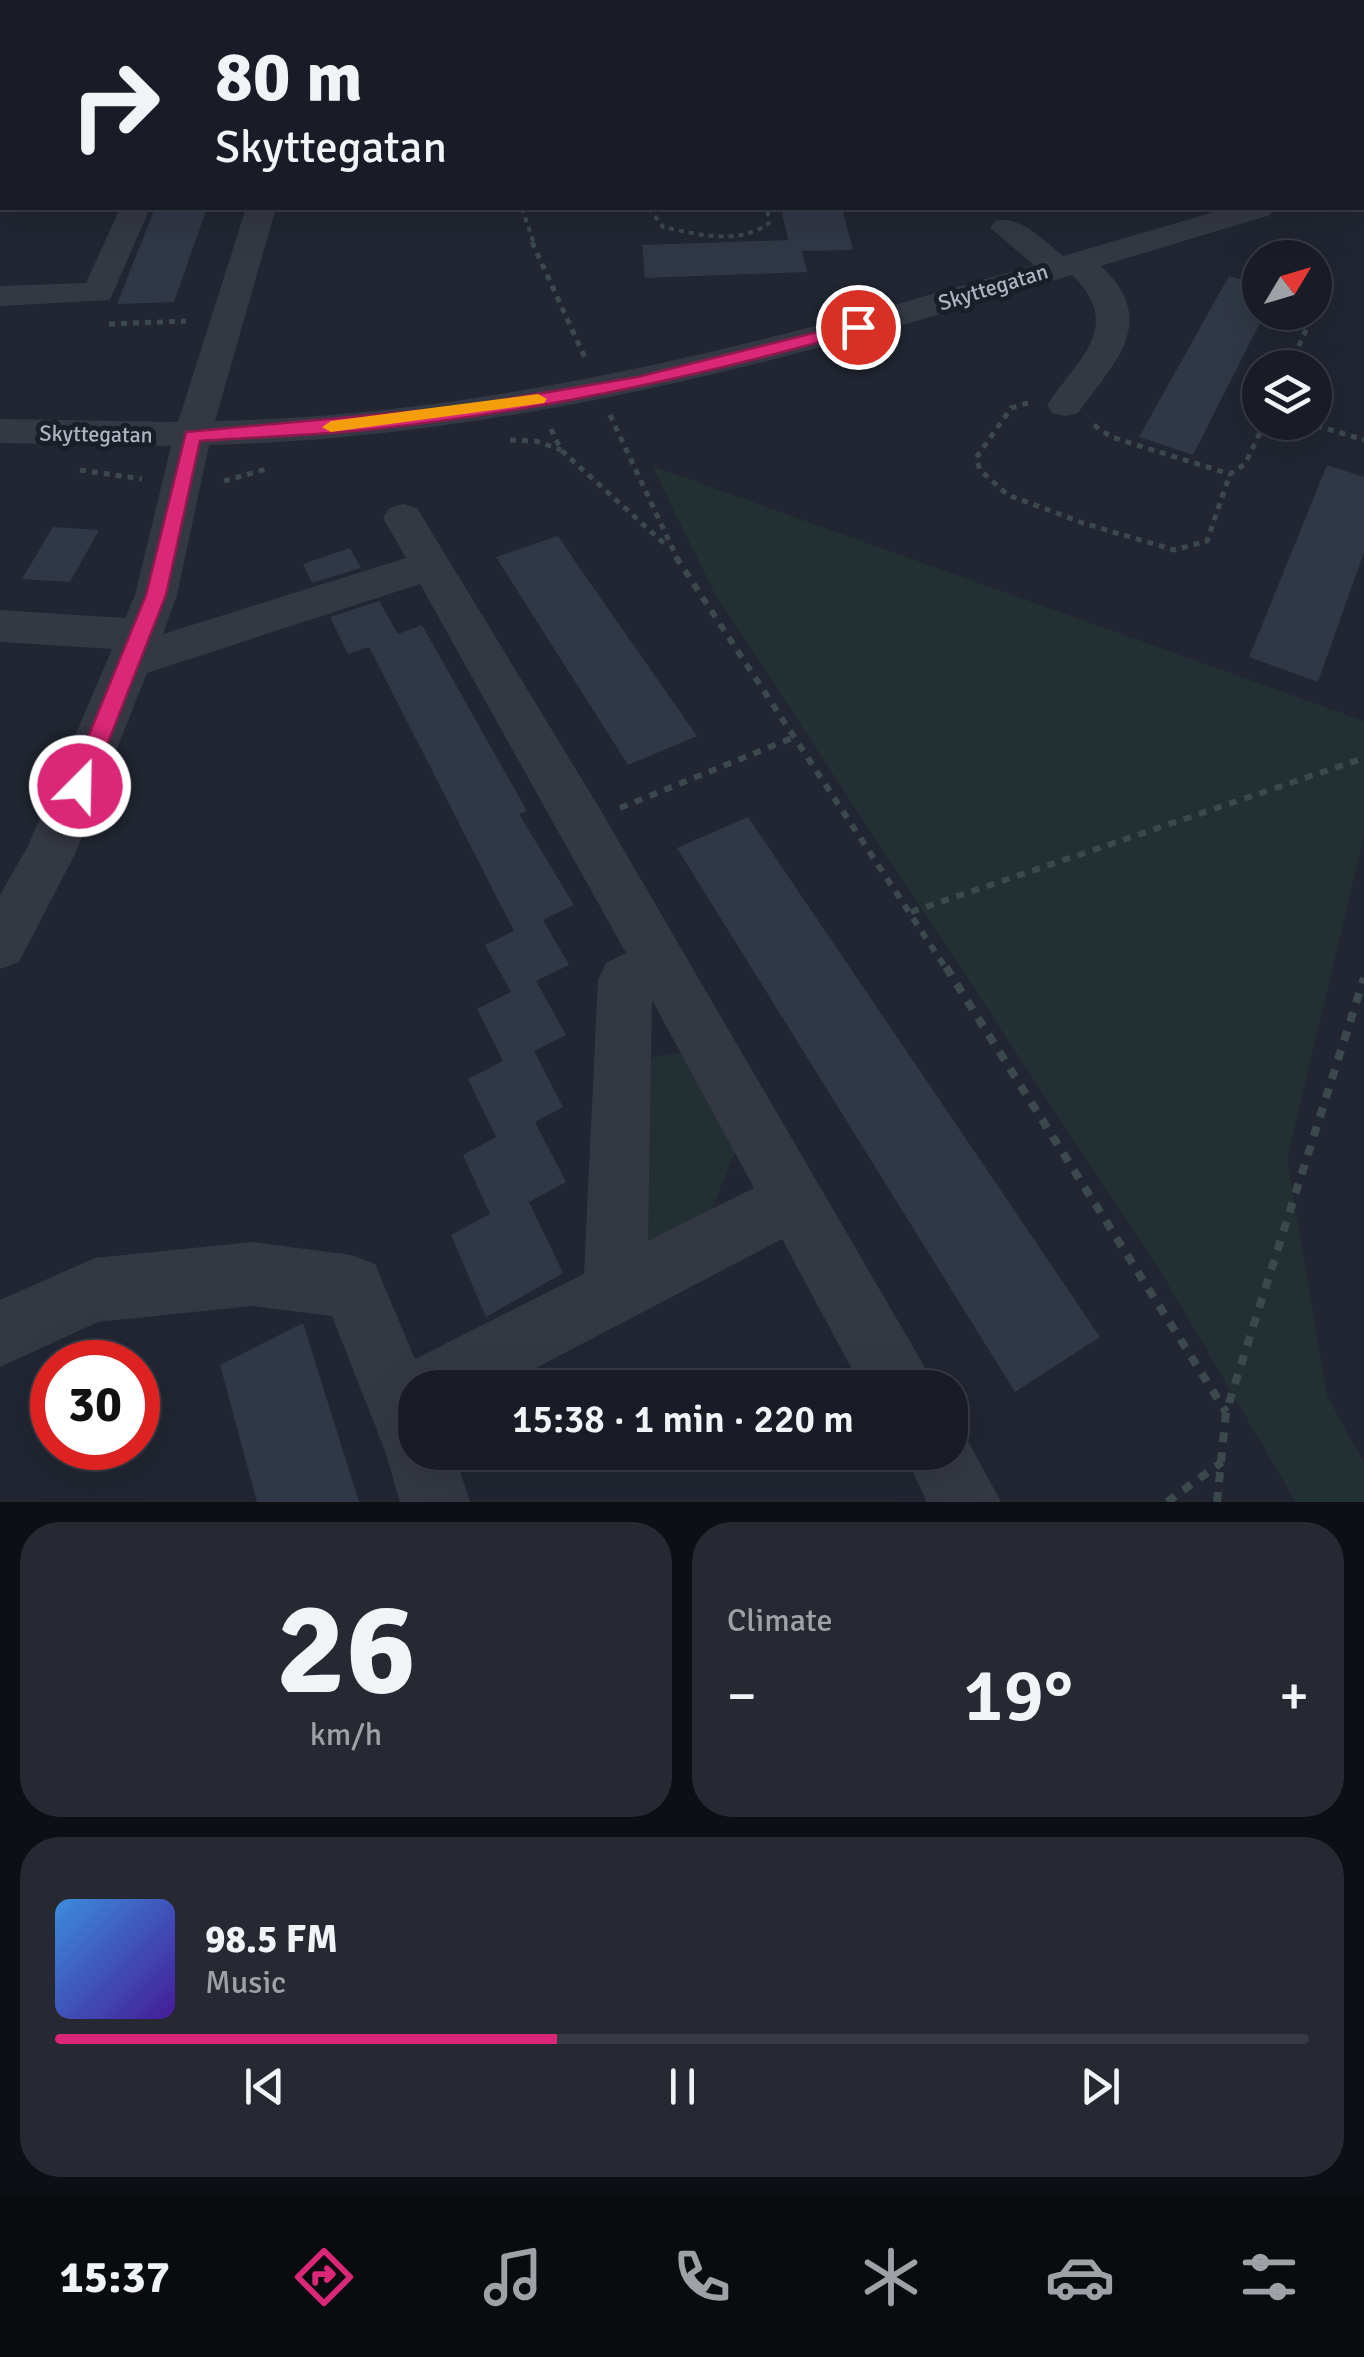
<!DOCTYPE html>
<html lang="en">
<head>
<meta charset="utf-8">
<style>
	:root { --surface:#191c26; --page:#262932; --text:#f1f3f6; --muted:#9fa1a7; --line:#373a43; --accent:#db2777 }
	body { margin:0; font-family:Signika,sans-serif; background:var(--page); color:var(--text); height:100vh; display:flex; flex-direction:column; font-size:38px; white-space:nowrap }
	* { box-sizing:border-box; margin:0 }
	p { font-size:32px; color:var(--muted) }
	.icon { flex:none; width:55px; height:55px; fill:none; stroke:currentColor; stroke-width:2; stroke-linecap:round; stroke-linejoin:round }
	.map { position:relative; height:1502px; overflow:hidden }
	.sheet { display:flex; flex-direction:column; gap:20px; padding:20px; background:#0e0f15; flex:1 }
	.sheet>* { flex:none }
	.top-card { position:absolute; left:0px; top:0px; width:1365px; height:210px; box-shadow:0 10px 40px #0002,0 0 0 2px var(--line); background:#191c26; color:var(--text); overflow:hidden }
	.needle { width:65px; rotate:52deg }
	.buttons { position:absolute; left:1242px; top:240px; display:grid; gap:20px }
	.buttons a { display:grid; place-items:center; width:90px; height:90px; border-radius:50%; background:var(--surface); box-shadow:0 10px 40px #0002,0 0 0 2px var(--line); font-size:50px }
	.speed { position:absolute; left:30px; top:1340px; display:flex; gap:20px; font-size:50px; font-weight:700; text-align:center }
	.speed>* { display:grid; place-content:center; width:130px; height:130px; border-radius:50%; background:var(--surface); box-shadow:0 10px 40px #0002,0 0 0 2px var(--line); line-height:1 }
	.speed .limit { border:15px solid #d22; background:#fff; color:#111 }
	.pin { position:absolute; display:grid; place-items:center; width:85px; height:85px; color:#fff; margin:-42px; border:5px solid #fff; border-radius:50%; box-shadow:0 2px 10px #0007 }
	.me { position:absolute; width:110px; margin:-55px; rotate:23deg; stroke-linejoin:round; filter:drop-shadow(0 0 8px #0008) }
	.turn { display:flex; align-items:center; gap:35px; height:210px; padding:0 50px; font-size:45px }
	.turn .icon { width:130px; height:130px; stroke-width:2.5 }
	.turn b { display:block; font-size:70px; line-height:85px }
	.big { font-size:75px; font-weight:600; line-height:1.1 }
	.sheet .tile { flex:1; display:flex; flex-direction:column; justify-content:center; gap:15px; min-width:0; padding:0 35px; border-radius:40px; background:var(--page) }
	.sheet .dial { align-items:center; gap:0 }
	.dial b { font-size:130px; line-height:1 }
	.song { display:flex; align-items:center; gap:30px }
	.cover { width:120px; height:120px; border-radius:15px; background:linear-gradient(135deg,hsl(210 70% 55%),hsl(260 70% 35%)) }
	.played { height:10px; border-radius:5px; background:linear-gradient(90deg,var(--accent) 40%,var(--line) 40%) }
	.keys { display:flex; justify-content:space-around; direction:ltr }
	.heat { display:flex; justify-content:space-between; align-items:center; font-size:55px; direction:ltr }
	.sheet .tiles { flex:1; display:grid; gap:20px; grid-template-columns:1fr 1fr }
	.tile:last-child { grid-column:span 2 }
	.trip { position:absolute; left:398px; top:1370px; width:570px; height:100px; border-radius:40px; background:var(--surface); box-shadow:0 10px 40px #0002,0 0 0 2px var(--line); font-weight:600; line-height:100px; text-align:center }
	.dock { display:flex; height:160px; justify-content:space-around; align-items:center; background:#0a0b0f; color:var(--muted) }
	.dock .icon { width:70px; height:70px }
	.dock .on { color:var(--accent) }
	.dock b { font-size:45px; color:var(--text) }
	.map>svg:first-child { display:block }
	.green { fill:#223033 }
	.building { fill:#303746 }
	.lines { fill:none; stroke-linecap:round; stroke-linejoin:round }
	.path-far3 { stroke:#3b494c; stroke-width:4; stroke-dasharray:5 5; stroke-linecap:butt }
	.path-far2 { stroke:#3b494c; stroke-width:5; stroke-dasharray:6 6; stroke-linecap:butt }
	.path-far1 { stroke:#3b494c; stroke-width:6; stroke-dasharray:8 8; stroke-linecap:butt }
	.path { stroke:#3b494c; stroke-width:8; stroke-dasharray:10 10; stroke-linecap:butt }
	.minor { fill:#343843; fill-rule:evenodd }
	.route { fill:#db2777; stroke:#8e194d; stroke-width:2.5 }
	.slow { fill:#f59e0b }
	.labels { text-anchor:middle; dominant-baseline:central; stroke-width:10; stroke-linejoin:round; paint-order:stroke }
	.far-street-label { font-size:22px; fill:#aeb3c0; stroke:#191e28 }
</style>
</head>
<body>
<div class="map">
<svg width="1364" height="1502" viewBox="0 0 1364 1502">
	<rect width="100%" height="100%" fill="#212632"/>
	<g class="green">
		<path d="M414 0H1139L1143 2H415Z"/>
		<path d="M652 466 1364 721V836L1287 1159 1327 1396 1364 1463V1502H1296L1165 1279 716 596Z"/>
		<path d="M690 1052 736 1150 708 1218 637 1255 632 1067 653 1057Z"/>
	</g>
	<g class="building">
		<path d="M155 208H207L174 302 117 304Z"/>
		<path d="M781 208H842L853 250 802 251 807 272 645 278 642 245 788 240Z"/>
		<path d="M1229 276 1260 285V323L1193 455 1139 437Z"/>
		<path d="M1327 465 1364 477V552L1318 682 1249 657Z"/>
		<path d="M53 527 99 530 70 582 22 579Z"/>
		<path d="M558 536 579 567 697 736 628 765 496 557Z"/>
		<path d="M350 548 361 568 312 583 303 564Z"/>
		<path d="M379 601 398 634 422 625 527 811 519 814 574 905 543 920 569 965 536 981 566 1035 534 1051 563 1107 535 1122 566 1182 529 1202 563 1273 486 1317 451 1235 490 1214 463 1155 496 1137 468 1079 503 1061 477 1009 511 992 485 945 514 931 369 647 348 654 330 617Z"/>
		<path d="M748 817 1100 1337 1015 1392 677 848Z"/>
		<path d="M303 1323 359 1502H257L220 1365Z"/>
	</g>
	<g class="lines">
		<g class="path-far3">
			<path d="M1296 2 1364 0"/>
			<path d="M522 208 534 244"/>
			<path d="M649 208 663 227C697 234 738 246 769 223L767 208"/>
		</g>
		<g class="path-far2">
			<path d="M532 242 585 358"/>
			<path d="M109 324 186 321"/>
			<path d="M1289 368 1314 312"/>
			<path d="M1028 403 1011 408 976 458 980 470 1008 495 1083 523 1174 550 1207 541 1230 474"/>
			<path d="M610 415 678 560"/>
			<path d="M1305 422 1364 440"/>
			<path d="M1094 425 1111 437 1230 474 1245 464 1265 422"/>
			<path d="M551 429 561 450 668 547"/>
			<path d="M510 440 536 441 561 450"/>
			<path d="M80 470 142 479"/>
			<path d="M224 481 270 468"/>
		</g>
		<g class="path-far1">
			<path d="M676 557 947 970"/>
			<path d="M620 808 792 738"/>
			<path d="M911 912 1364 758"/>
		</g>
		<g class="path">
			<path d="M946 967 1226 1412"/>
			<path d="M1167 1502 1222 1462"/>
			<path d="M1217 1502 1226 1412 1364 978"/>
		</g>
		<g class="minor">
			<rect x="1362" y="167" width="2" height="18"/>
			<path d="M120 208H150L110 300 0 306V286L86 283Z"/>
			<path d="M246 208H276L215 421C495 415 767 343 1034 265L990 228 995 221C1021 215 1044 241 1063 256L1228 208H1274L1270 215 1101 266C1160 322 1115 361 1078 413L1065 416 1052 413 1047 405C1078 359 1125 326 1072 275 792 360 504 438 209 445L177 595 163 634 406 558 383 518 389 508 403 504 417 508 600 809 923 1364 932 1388H862L782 1239 498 1388H415V1452H454L470 1502H400L385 1451 332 1316 252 1306 98 1322 0 1367V1300L95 1258 252 1242 352 1255 375 1264 415 1359 584 1274 598 980 606 963 626 953 420 584 147 673 75 854 19 962 0 969V895L28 846 112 649 0 642V610L125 618 135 595 171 446 0 443V419L178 422ZM652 1000 754 1188 648 1241Z"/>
			<path d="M950 1423 961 1428 1001 1502H927L903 1452H950Z"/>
		</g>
	</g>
	<path class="route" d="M858 322 863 323V330C706 375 546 410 384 428 323 435 261 437 200 441L166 595 91 786 88 793H72L68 786 146 595 186 432 460 407 637 377Z"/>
	<path class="slow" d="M538 394 547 399 544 403 331 432 322 427 331 421Z"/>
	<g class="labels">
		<g class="far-street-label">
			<text transform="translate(993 287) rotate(-17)">Skyttegatan</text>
			<text transform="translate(96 434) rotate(1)">Skyttegatan</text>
		</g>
	</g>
</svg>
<div class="buttons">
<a><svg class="needle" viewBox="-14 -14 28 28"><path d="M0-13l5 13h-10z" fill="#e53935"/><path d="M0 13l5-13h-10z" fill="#9fa1a7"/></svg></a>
<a><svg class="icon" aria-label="layers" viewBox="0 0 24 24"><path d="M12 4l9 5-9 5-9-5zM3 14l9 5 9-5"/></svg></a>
</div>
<div class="speed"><div class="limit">30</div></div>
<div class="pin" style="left:858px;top:327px;background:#d93025"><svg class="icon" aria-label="arrive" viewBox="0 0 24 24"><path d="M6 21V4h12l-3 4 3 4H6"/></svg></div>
<svg class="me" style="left:80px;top:786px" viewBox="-20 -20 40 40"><circle r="17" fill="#db2777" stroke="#fff" stroke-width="3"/><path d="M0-11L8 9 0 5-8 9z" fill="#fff"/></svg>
<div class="trip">15:38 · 1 min · 220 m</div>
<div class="top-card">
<div class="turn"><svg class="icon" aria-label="right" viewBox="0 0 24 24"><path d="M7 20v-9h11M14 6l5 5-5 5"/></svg><div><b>80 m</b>Skyttegatan</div></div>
</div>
</div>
<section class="sheet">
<div class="tiles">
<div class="tile dial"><b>26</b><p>km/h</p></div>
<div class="tile"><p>Climate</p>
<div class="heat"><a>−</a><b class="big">19°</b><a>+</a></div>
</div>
<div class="tile">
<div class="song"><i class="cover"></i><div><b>98.5 FM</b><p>Music</p></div></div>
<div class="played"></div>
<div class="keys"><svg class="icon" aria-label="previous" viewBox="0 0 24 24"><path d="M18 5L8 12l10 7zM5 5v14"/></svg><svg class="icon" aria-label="pause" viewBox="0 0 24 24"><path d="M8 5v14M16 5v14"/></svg><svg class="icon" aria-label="next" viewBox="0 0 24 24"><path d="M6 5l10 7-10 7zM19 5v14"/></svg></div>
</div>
</div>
</section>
<nav class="dock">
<b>15:37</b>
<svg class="icon on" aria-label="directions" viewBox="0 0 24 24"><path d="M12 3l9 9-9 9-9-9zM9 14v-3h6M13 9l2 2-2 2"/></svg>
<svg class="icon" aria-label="music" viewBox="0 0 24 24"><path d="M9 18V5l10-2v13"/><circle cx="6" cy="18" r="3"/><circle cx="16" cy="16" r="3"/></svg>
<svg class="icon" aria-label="phone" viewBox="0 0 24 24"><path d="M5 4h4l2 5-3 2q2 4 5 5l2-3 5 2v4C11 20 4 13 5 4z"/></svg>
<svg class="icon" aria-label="climate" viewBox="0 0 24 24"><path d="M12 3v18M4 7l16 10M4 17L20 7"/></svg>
<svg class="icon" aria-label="car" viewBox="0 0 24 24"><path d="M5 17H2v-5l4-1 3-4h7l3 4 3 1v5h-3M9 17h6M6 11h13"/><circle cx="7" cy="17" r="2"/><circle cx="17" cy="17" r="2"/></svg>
<svg class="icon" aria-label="filters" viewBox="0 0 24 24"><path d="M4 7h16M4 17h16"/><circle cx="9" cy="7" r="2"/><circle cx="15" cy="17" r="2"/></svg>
</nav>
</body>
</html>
